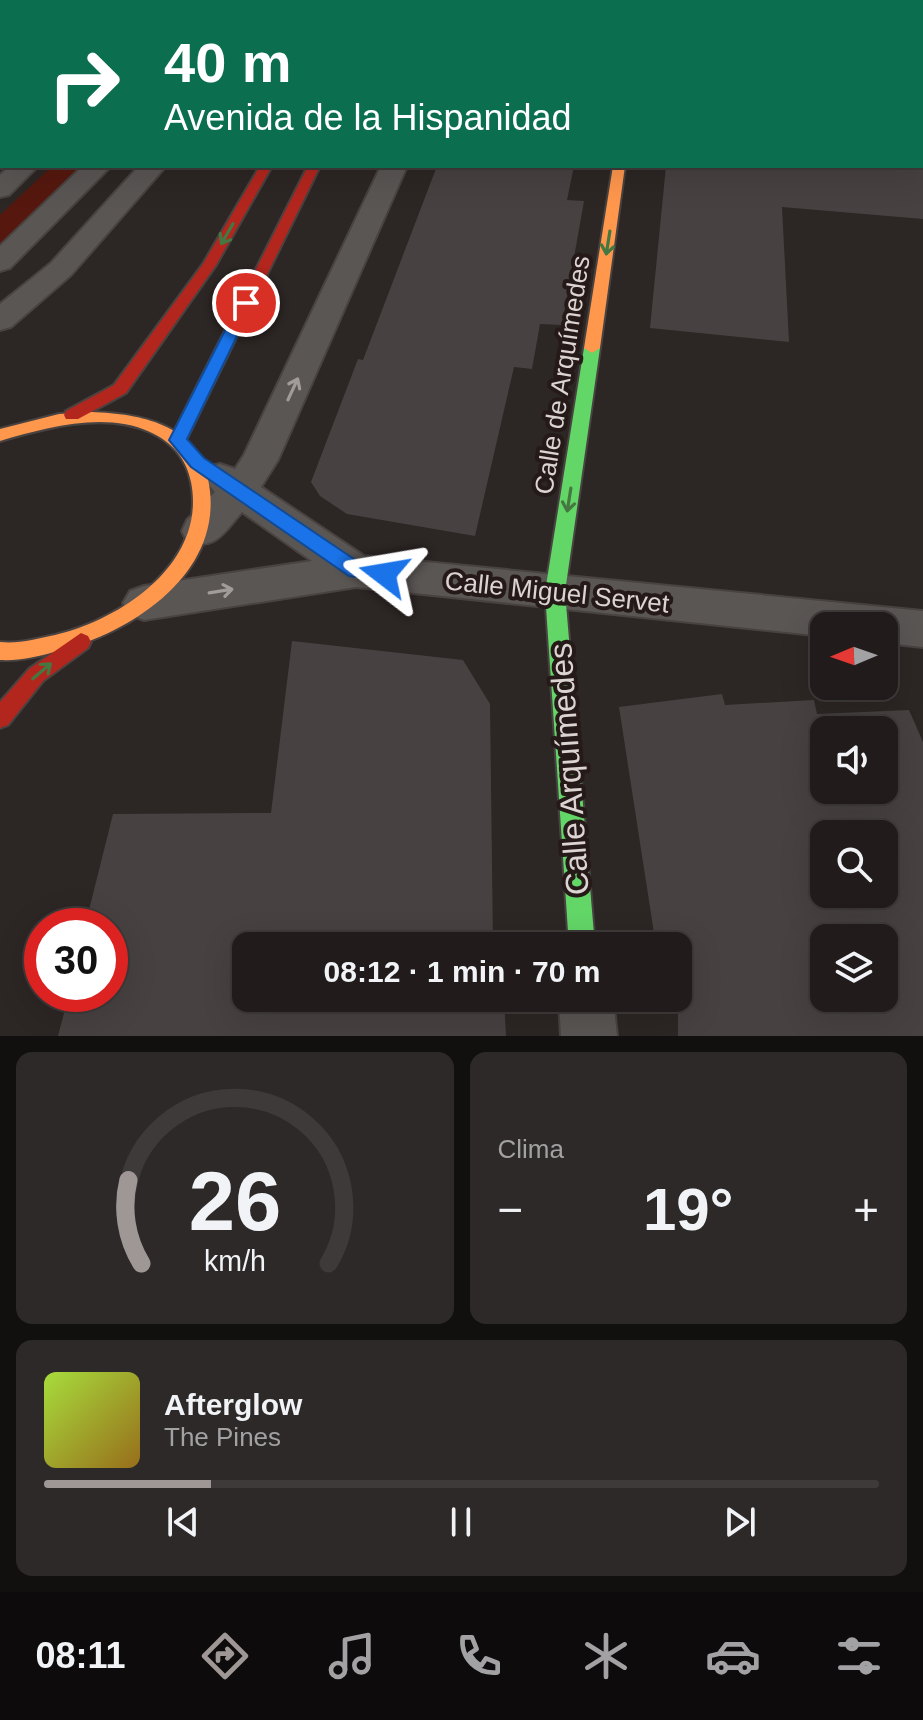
<!DOCTYPE html>
<html lang="es">
<head>
<meta charset="utf-8">
<style>
	:root { --surface:#211c1b; --page:#2d2928; --text:#f1f3f6; --muted:#a2a1a3; --line:#3e3a3a; --accent:#9e9795 }
	body { margin:0; font-family:Helvetica,sans-serif; background:var(--page); color:var(--text); height:100vh; display:flex; flex-direction:column; font-size:30px; white-space:nowrap }
	* { box-sizing:border-box; margin:0 }
	p { font-size:26px; color:var(--muted) }
	.icon { flex:none; width:44px; height:44px; fill:none; stroke:currentColor; stroke-width:2; stroke-linecap:round; stroke-linejoin:round }
	.map { position:relative; height:1036px; overflow:hidden }
	.drawer { display:flex; flex-direction:column; gap:16px; padding:16px; background:#120f0f; flex:1 }
	.drawer>* { flex:none }
	.top-card { position:absolute; left:0px; top:0px; width:924px; height:168px; box-shadow:0 8px 32px #0002,0 0 0 2px var(--line); background:#0b6e4f; color:#fff; overflow:hidden }
	.needle { width:52px; rotate:268deg }
	.tools { position:absolute; left:810px; top:612px; display:grid; gap:16px }
	.tools a { display:grid; place-items:center; width:88px; height:88px; border-radius:16px; background:var(--surface); box-shadow:0 8px 32px #0002,0 0 0 2px var(--line); font-size:40px }
	.speed { position:absolute; left:24px; top:908px; display:flex; gap:16px; font-size:40px; font-weight:700; text-align:center }
	.speed>* { display:grid; place-content:center; width:104px; height:104px; border-radius:50%; background:var(--surface); box-shadow:0 8px 32px #0002,0 0 0 2px var(--line); line-height:1 }
	.speed .limit { border:12px solid #d22; background:#fff; color:#111 }
	.pin { position:absolute; display:grid; place-items:center; width:68px; height:68px; color:#fff; margin:-34px; border:4px solid #fff; border-radius:50%; box-shadow:0 2px 8px #0007 }
	.me { position:absolute; width:88px; margin:-44px; rotate:284deg; stroke-linejoin:round; filter:drop-shadow(0 0 6px #0008) }
	.turn { display:flex; align-items:center; gap:28px; height:168px; padding:0 32px; font-size:36px }
	.turn .icon { width:104px; height:104px; stroke-width:2.5 }
	.turn b { display:block; font-size:56px; line-height:68px }
	.big { font-size:60px; font-weight:700; line-height:1.1 }
	.drawer .card { flex:1; display:flex; flex-direction:column; justify-content:center; gap:12px; min-width:0; padding:0 28px; border-radius:16px; background:var(--page) }
	.drawer .dial { align-items:center; gap:0 }
	.dial svg { height:208px; overflow:visible; fill:none; stroke:var(--line); stroke-width:7; stroke-linecap:round; text-anchor:middle }
	.dial text { fill:var(--text); stroke:none }
	.song { display:flex; align-items:center; gap:24px }
	.cover { width:96px; height:96px; border-radius:12px; background:linear-gradient(135deg,hsl(80 70% 55%),hsl(40 70% 35%)) }
	.played { height:8px; border-radius:4px; background:linear-gradient(90deg,var(--accent) 20%,var(--line) 20%) }
	.keys { display:flex; justify-content:space-around; direction:ltr }
	.heat { display:flex; justify-content:space-between; align-items:center; font-size:44px; direction:ltr }
	.drawer .tiles { flex:1; display:grid; gap:16px; grid-template-columns:1fr 1fr }
	.card:last-child { grid-column:span 2 }
	.trip { position:absolute; left:232px; top:932px; width:460px; height:80px; border-radius:16px; background:var(--surface); box-shadow:0 8px 32px #0002,0 0 0 2px var(--line); font-weight:700; line-height:80px; text-align:center }
	.menu { display:flex; height:128px; justify-content:space-around; align-items:center; background:#0d0b0b; color:var(--muted) }
	.menu .icon { width:56px; height:56px }
	.menu .on { color:var(--accent) }
	.menu b { font-size:36px; color:var(--text) }
	.map>svg:first-child { display:block }
	.green { fill:#56180e }
	.building { fill:#474241; fill-rule:evenodd }
	.lines { fill:none; stroke-linecap:round; stroke-linejoin:round }
	.street-casing { stroke:#484241; stroke-width:4 }
	.fast-casing { stroke:#484241; stroke-width:4 }
	.slow-casing { stroke:#484241; stroke-width:4 }
	.jam-casing { stroke:#484241; stroke-width:4 }
	.street { fill:#5a5654; fill-rule:evenodd }
	.fast { fill:#63d668; fill-rule:evenodd }
	.slow { fill:#ff974d; fill-rule:evenodd }
	.jam { fill:#b3261e; fill-rule:evenodd }
	.oneway { stroke:#447840 }
	.oneway2 { stroke:#a19b99 }
	.route { fill:#1a73e8; stroke:#114b97; stroke-width:2 }
	.labels { text-anchor:middle; dominant-baseline:central; stroke-width:8; stroke-linejoin:round; paint-order:stroke }
	.street-label { font-size:26px; fill:#dbd4d2; stroke:#251a18 }
	.near-street-label { font-size:32px; fill:#dbd4d2; stroke:#251a18 }
</style>
</head>
<body>
<div class="map">
<svg width="923" height="1036" viewBox="0 0 923 1036">
	<rect width="100%" height="100%" fill="#2c2624"/>
	<path class="green" d="M52 166H101L0 266V215Z"/>
	<g class="building">
		<path d="M437 166H574L567 200 584 201 562 325 540 324 532 369 514 367 475 536 347 514 320 496 311 482 358 359 363 360Z"/>
		<path d="M666 166H923V219L782 207 789 342 650 328Z"/>
		<path d="M292 641 463 660 490 704 493 946H246V998H504L506 1036H58L69 994H110V926H85L113 814 271 813Z"/>
		<path d="M722 694 725 705 814 700 817 714 909 710 923 742V1036H678V946H656L619 707ZM824 730H884V790H824ZM824 834H884V894H824ZM824 938H884V998H824Z"/>
	</g>
	<g class="lines">
		<g class="street-casing">
			<g id="street">
				<path d="M198 0H219L197 2Z"/>
				<path d="M253 0H274L252 2Z"/>
				<path d="M285 0H305L284 2Z"/>
				<path d="M460 0H480L459 2Z"/>
				<rect x="0" y="74" width="2" height="14"/>
				<path d="M10 166H38L9 195 0 197V175Z"/>
				<path d="M83 166H111L10 268 0 271V246Z"/>
				<path d="M139 166H166L71 275 11 327 0 330V304L51 263Z"/>
				<path d="M381 166H407L278 460 261 487 364 556 923 611V647L884 643V626H824V636L356 587 144 620 130 615 123 603 130 591 144 586 312 561 242 512C225 531 216 551 187 542L182 531 187 520 215 492 202 477 207 467 220 464 235 469 244 455Z"/>
				<path d="M559 998H613L617 1036H561Z"/>
			</g>
		</g>
		<g class="fast-casing">
			<g id="fast">
				<path d="M406 0H416L405 2Z"/>
				<path d="M592 343 600 348 565 592 595 946H569L545 592 584 348Z"/>
			</g>
		</g>
		<g class="slow-casing">
			<g id="slow">
				<path d="M613 166H625L600 348 592 353 584 348Z"/>
				<path d="M92 412C141 414 196 424 208 479 228 571 132 634 54 652 36 657 19 661 0 660V642C19 644 36 639 55 635 123 619 207 562 191 482 186 458 172 442 150 432 104 411 45 428 0 441V429L59 414Z"/>
			</g>
		</g>
		<g class="jam-casing">
			<g id="jam">
				<path d="M368 0H378L366 2Z"/>
				<path d="M260 166H272L216 265 126 393 78 419H66L64 415 66 411 114 385 203 264Z"/>
				<path d="M308 166H320L186 440 184 444H172L170 440Z"/>
				<path d="M81 633 88 636 91 642 88 648 43 681 8 725 0 728V702L29 669Z"/>
			</g>
		</g>
		<use href="#street" class="street"/>
		<use href="#fast" class="fast"/>
		<use href="#slow" class="slow"/>
		<use href="#jam" class="jam"/>
	</g>
	<defs><path id="oneway-shaft" d="M-6 0H5M1.5-3L5.5 0L1.5 3" fill="none" stroke-width="1.6" stroke-linecap="round" stroke-linejoin="round" transform="scale(2)"/></defs>
	<g class="oneway">
		<use href="#oneway-shaft" transform="translate(227 234) rotate(120)"/>
		<use href="#oneway-shaft" transform="translate(608 243) rotate(99)"/>
		<use href="#oneway-shaft" transform="translate(569 500) rotate(99)"/>
		<use href="#oneway-shaft" transform="translate(42 671) rotate(-40)"/>
	</g>
	<g class="oneway2">
		<use href="#oneway-shaft" transform="translate(293 389) rotate(-65)"/>
		<use href="#oneway-shaft" transform="translate(221 591) rotate(-9)"/>
	</g>
	<path class="route" d="M246 299 253 303 187 439 204 458 360 563 391 568 394 574 391 579 384 581 349 576 191 467 169 440 239 303Z"/>
	<g class="labels">
		<g class="street-label">
			<text transform="translate(562 375) rotate(-81)">Calle de Arquímedes</text>
			<text transform="translate(557 592) rotate(6)">Calle Miguel Servet</text>
		</g>
		<g class="near-street-label">
			<text transform="translate(569 769) rotate(-94)">Calle Arquímedes</text>
		</g>
	</g>
</svg>
<div class="tools">
<a><svg class="needle" viewBox="-14 -14 28 28"><path d="M0-13l5 13h-10z" fill="#e53935"/><path d="M0 13l5-13h-10z" fill="#a2a1a3"/></svg></a>
<a><svg class="icon" aria-label="sound" viewBox="0 0 24 24"><path d="M4 9h4l5-4v14l-5-4H4zM17 9q2 3 0 6"/></svg></a>
<a><svg class="icon" aria-label="search" viewBox="0 0 24 24"><circle cx="10" cy="10" r="6"/><path d="M15 15l6 6"/></svg></a>
<a><svg class="icon" aria-label="layers" viewBox="0 0 24 24"><path d="M12 4l9 5-9 5-9-5zM3 14l9 5 9-5"/></svg></a>
</div>
<div class="speed"><div class="limit">30</div></div>
<div class="pin" style="left:246px;top:303px;background:#d93025"><svg class="icon" aria-label="arrive" viewBox="0 0 24 24"><path d="M6 21V4h12l-3 4 3 4H6"/></svg></div>
<svg class="me" style="left:384px;top:574px" viewBox="-20 -20 40 40"><path d="M0-17L14 15 0 8-14 15z" fill="#1a73e8" stroke="#fff" stroke-width="4"/></svg>
<div class="trip">08:12 · 1 min · 70 m</div>
<div class="top-card">
<div class="turn"><svg class="icon" aria-label="right" viewBox="0 0 24 24"><path d="M7 20v-9h11M14 6l5 5-5 5"/></svg><div><b>40 m</b>Avenida de la Hispanidad</div></div>
</div>
</div>
<section class="drawer">
<div class="tiles">
<div class="card dial"><svg viewBox="0 0 100 80">
<path d="M14 69A42 42 0 1 1 86 69"/>
<path d="M14 69A42 42 0 0 1 9 37" stroke="#9e9795"/>
<text x="50" y="56" font-size="32" font-weight="700">26</text>
<text x="50" y="72" font-size="11">km/h</text>
</svg></div>
<div class="card"><p>Clima</p>
<div class="heat"><a>−</a><b class="big">19°</b><a>+</a></div>
</div>
<div class="card">
<div class="song"><i class="cover"></i><div><b>Afterglow</b><p>The Pines</p></div></div>
<div class="played"></div>
<div class="keys"><svg class="icon" aria-label="previous" viewBox="0 0 24 24"><path d="M18 5L8 12l10 7zM5 5v14"/></svg><svg class="icon" aria-label="pause" viewBox="0 0 24 24"><path d="M8 5v14M16 5v14"/></svg><svg class="icon" aria-label="next" viewBox="0 0 24 24"><path d="M6 5l10 7-10 7zM19 5v14"/></svg></div>
</div>
</div>
</section>
<nav class="menu">
<b>08:11</b>
<svg class="icon on" aria-label="directions" viewBox="0 0 24 24"><path d="M12 3l9 9-9 9-9-9zM9 14v-3h6M13 9l2 2-2 2"/></svg>
<svg class="icon" aria-label="music" viewBox="0 0 24 24"><path d="M9 18V5l10-2v13"/><circle cx="6" cy="18" r="3"/><circle cx="16" cy="16" r="3"/></svg>
<svg class="icon" aria-label="phone" viewBox="0 0 24 24"><path d="M5 4h4l2 5-3 2q2 4 5 5l2-3 5 2v4C11 20 4 13 5 4z"/></svg>
<svg class="icon" aria-label="climate" viewBox="0 0 24 24"><path d="M12 3v18M4 7l16 10M4 17L20 7"/></svg>
<svg class="icon" aria-label="car" viewBox="0 0 24 24"><path d="M5 17H2v-5l4-1 3-4h7l3 4 3 1v5h-3M9 17h6M6 11h13"/><circle cx="7" cy="17" r="2"/><circle cx="17" cy="17" r="2"/></svg>
<svg class="icon" aria-label="filters" viewBox="0 0 24 24"><path d="M4 7h16M4 17h16"/><circle cx="9" cy="7" r="2"/><circle cx="15" cy="17" r="2"/></svg>
</nav>
</body>
</html>
